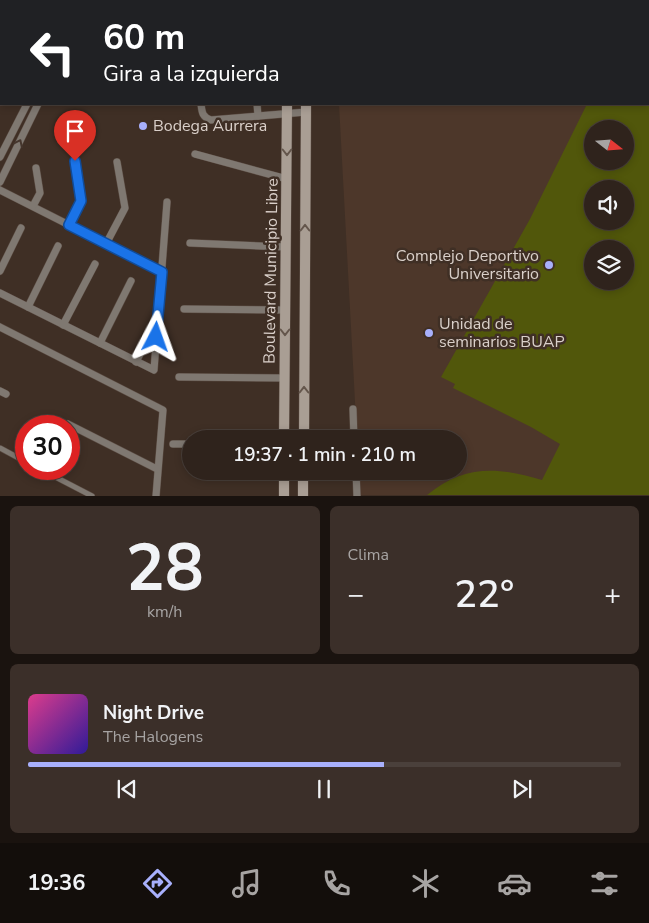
<!DOCTYPE html>
<html lang="es">
<head>
<meta charset="utf-8">
<style>
	:root { --surface:#2f231c; --page:#3b2f29; --text:#f1f3f6; --muted:#a7a4a3; --line:#4a403b; --accent:#a8b0fc }
	body { margin:0; font-family:"Nunito Sans",sans-serif; background:var(--page); color:var(--text); height:100vh; display:flex; flex-direction:column; font-size:19px; white-space:nowrap }
	* { box-sizing:border-box; margin:0 }
	p { font-size:16px; color:var(--muted) }
	.icon { flex:none; width:28px; height:28px; fill:none; stroke:currentColor; stroke-width:2; stroke-linecap:round; stroke-linejoin:round }
	.map { position:relative; height:496px; overflow:hidden }
	.drawer { display:flex; flex-direction:column; gap:10px; padding:10px; background:#1a130f; flex:1 }
	.drawer>* { flex:none }
	.hud { position:absolute; left:0px; top:0px; width:650px; height:105px; box-shadow:0 2px 8px #0003,0 0 0 1px var(--line); background:#202124; color:#fff; overflow:hidden }
	.needle { width:32px; rotate:107deg }
	.fabs { position:absolute; left:584px; top:120px; display:grid; gap:10px }
	.fabs a { display:grid; place-items:center; width:50px; height:50px; border-radius:50%; background:var(--surface); box-shadow:0 2px 8px #0003,0 0 0 1px var(--line); font-size:25px }
	.speed { position:absolute; left:15px; top:415px; display:flex; gap:10px; font-size:25px; font-weight:700; text-align:center }
	.speed>* { display:grid; place-content:center; width:65px; height:65px; border-radius:50%; background:var(--surface); box-shadow:0 2px 8px #0003,0 0 0 1px var(--line); line-height:1 }
	.speed .limit { border:8px solid #d22; background:#fff; color:#111 }
	.pin { position:absolute; display:grid; place-items:center; width:42px; height:42px; color:#fff; margin:-51px -21px; border-radius:50% 50% 50% 0; rotate:-45deg; box-shadow:0 0 5px #0007 }
	.pin .icon { rotate:45deg }
	.me { position:absolute; width:55px; margin:-28px; rotate:4deg; stroke-linejoin:round; filter:drop-shadow(0 0 4px #0008) }
	.turn { display:flex; align-items:center; gap:18px; height:105px; padding:0 20px; font-size:22px }
	.turn .icon { width:65px; height:65px; stroke-width:2.5 }
	.turn b { display:block; font-size:35px; line-height:42px }
	.big { font-size:38px; font-weight:600; line-height:1.1 }
	.drawer .tile { flex:1; display:flex; flex-direction:column; justify-content:center; gap:8px; min-width:0; padding:0 18px; border-radius:8px; background:var(--page) }
	.drawer .dial { align-items:center; gap:0 }
	.dial b { font-size:65px; line-height:1 }
	.song { display:flex; align-items:center; gap:15px }
	.cover { width:60px; height:60px; border-radius:8px; background:linear-gradient(135deg,hsl(330 70% 55%),hsl(250 70% 35%)) }
	.played { height:5px; border-radius:2px; background:linear-gradient(90deg,var(--accent) 60%,var(--line) 60%) }
	.keys { display:flex; justify-content:space-around; direction:ltr }
	.heat { display:flex; justify-content:space-between; align-items:center; font-size:28px; direction:ltr }
	.drawer .tiles { flex:1; display:grid; gap:10px; grid-template-columns:1fr 1fr }
	.tile:last-child { grid-column:span 2 }
	.trip { position:absolute; left:182px; top:430px; width:285px; height:50px; border-radius:25px; background:var(--surface); box-shadow:0 2px 8px #0003,0 0 0 1px var(--line); font-weight:600; line-height:50px; text-align:center }
	.tab-bar { display:flex; height:80px; justify-content:space-around; align-items:center; background:#130e0b; color:var(--muted) }
	.tab-bar .icon { width:35px; height:35px }
	.tab-bar .on { color:var(--accent) }
	.tab-bar b { font-size:22px; color:var(--text) }
	.map>svg:first-child { display:block }
	.built { fill:#4d372a; fill-rule:evenodd }
	.green { fill:#51570b; fill-rule:evenodd }
	.lines { fill:none; stroke-linecap:round; stroke-linejoin:round }
	.pedestrian-casing { stroke:#5b4c43; stroke-width:6 }
	.minor-casing { stroke:#5b4c43; stroke-width:8 }
	.secondary-casing { stroke:#5b4c43; stroke-width:11 }
	.pedestrian { stroke:#7f7871; stroke-width:5 }
	.minor { stroke:#7f7871; stroke-width:7 }
	.secondary { stroke:#a99e94; stroke-width:10 }
	.oneway { stroke:#45362d }
	.oneway2 { stroke:#64564c }
	.route-casing { stroke:#114b97; stroke-width:12 }
	.route { stroke:#1a73e8; stroke-width:9 }
	.poi-dot { fill:#a8b0fc; stroke:#3f2f25; stroke-width:2 }
	.labels { text-anchor:middle; dominant-baseline:central; stroke-width:5; stroke-linejoin:round; paint-order:stroke }
	.poi-label { font-size:16px; fill:#dad0ca; stroke:#3f2f25; text-anchor:start }
	.street-label { font-size:16px; fill:#dad0ca; stroke:#3f2f25 }
</style>
</head>
<body>
<div class="map">
<svg width="649" height="496" viewBox="0 0 649 496">
	<rect width="100%" height="100%" fill="#3f2f25"/>
	<path class="built" d="M333 0H649V495H360L359 471H459V439H357L339 104H649V1ZM592 129H625V161H592ZM592 189H625V221H592ZM592 249H625V281H592Z"/>
	<path class="green" d="M637 0H649V495H427C465 464 498 467 542 480L560 444 531 427 453 388 455 384 441 377 530 219 587 104H649V1H636ZM592 129H625V161H592ZM592 189H625V221H592ZM592 249H625V281H592Z"/>
	<g class="lines">
		<g class="pedestrian-casing">
			<g id="pedestrian">
				<path d="M0 448 26 462"/>
				<path d="M40 469 92 496"/>
			</g>
		</g>
		<g class="minor-casing">
			<g id="minor">
				<path d="M30 0V1"/>
				<path d="M41 0V1"/>
				<path d="M187 0V1"/>
				<path d="M244 0V1"/>
				<path d="M201 104C202 112 202 117 211 120L306 112"/>
				<path d="M257 104 258 116"/>
				<path d="M195 154 287 179"/>
				<path d="M0 157 27 104"/>
				<path d="M0 182 38 104"/>
				<path d="M0 190 162 272"/>
				<path d="M33 206 40 193 36 168"/>
				<path d="M69 225 81 201 75 161"/>
				<path d="M190 243 286 247"/>
				<path d="M106 244 125 208 117 162"/>
				<path d="M0 271 21 228"/>
				<path d="M0 293 154 370 167 202"/>
				<path d="M28 307 58 246"/>
				<path d="M184 309 285 310"/>
				<path d="M63 325 95 264"/>
				<path d="M0 327 163 410 156 496"/>
				<path d="M100 343 131 281"/>
				<path d="M136 362 156 323"/>
				<path d="M179 377 285 378"/>
				<path d="M0 391 6 394"/>
				<path d="M353 409 354 439"/>
				<path d="M68 424 157 469"/>
				<path d="M173 444H191"/>
				<path d="M356 471 357 496"/>
			</g>
		</g>
		<g class="secondary-casing">
			<g id="secondary">
				<path d="M287 1V0"/>
				<path d="M307 1V0"/>
				<path d="M284 439 287 104"/>
				<path d="M304 439 306 104"/>
				<path d="M284 496V471"/>
				<path d="M303 496V471"/>
			</g>
		</g>
		<use href="#pedestrian" class="pedestrian"/>
		<use href="#minor" class="minor"/>
		<use href="#secondary" class="secondary"/>
	</g>
	<defs><path id="oneway-chevron" d="M-2-3.5L2.5 0L-2 3.5" fill="none" stroke-width="1.6" stroke-linecap="round" stroke-linejoin="round" transform="scale(1.25)"/></defs>
	<use class="oneway" href="#oneway-chevron" transform="translate(19 143) rotate(-64)"/>
	<g class="oneway2">
		<use href="#oneway-chevron" transform="translate(287 152) rotate(90)"/>
		<use href="#oneway-chevron" transform="translate(305 228) rotate(-90)"/>
		<use href="#oneway-chevron" transform="translate(285 332) rotate(90)"/>
		<use href="#oneway-chevron" transform="translate(304 390) rotate(-90)"/>
	</g>
	<g class="lines">
		<g class="route-casing">
			<path id="route" d="M75 161 81 201 69 225 162 272 156 337"/>
		</g>
		<use href="#route" class="route"/>
	</g>
	<g class="poi-dot">
		<circle cx="143" cy="126" r="5"/>
		<circle cx="549" cy="265" r="5"/>
		<circle cx="429" cy="333" r="5"/>
	</g>
	<g class="labels">
		<g class="poi-label">
			<text x="153" y="126">Bodega Aurrera</text>
			<text x="539" y="256" text-anchor="end">Complejo Deportivo<tspan x="539" dy="18">Universitario</tspan></text>
			<text x="439" y="324">Unidad de<tspan x="439" dy="18">seminarios BUAP</tspan></text>
		</g>
		<g class="street-label">
			<text transform="translate(271 271) rotate(-89)">Boulevard Municipio Libre</text>
		</g>
	</g>
</svg>
<div class="fabs">
<a><svg class="needle" viewBox="-14 -14 28 28"><path d="M0-13l5 13h-10z" fill="#e53935"/><path d="M0 13l5-13h-10z" fill="#a7a4a3"/></svg></a>
<a><svg class="icon" aria-label="sound" viewBox="0 0 24 24"><path d="M4 9h4l5-4v14l-5-4H4zM17 9q2 3 0 6"/></svg></a>
<a><svg class="icon" aria-label="layers" viewBox="0 0 24 24"><path d="M12 4l9 5-9 5-9-5zM3 14l9 5 9-5"/></svg></a>
</div>
<div class="speed"><div class="limit">30</div></div>
<div class="pin" style="left:75px;top:161px;background:#d93025"><svg class="icon" aria-label="arrive" viewBox="0 0 24 24"><path d="M6 21V4h12l-3 4 3 4H6"/></svg></div>
<svg class="me" style="left:156px;top:337px" viewBox="-20 -20 40 40"><path d="M0-17L14 15 0 8-14 15z" fill="#1a73e8" stroke="#fff" stroke-width="4"/></svg>
<div class="trip">19:37 · 1 min · 210 m</div>
<div class="hud">
<div class="turn"><svg class="icon" aria-label="left" viewBox="0 0 24 24"><path d="M17 20v-9H6M10 6l-5 5 5 5"/></svg><div><b>60 m</b>Gira a la izquierda</div></div>
</div>
</div>
<section class="drawer">
<div class="tiles">
<div class="tile dial"><b>28</b><p>km/h</p></div>
<div class="tile"><p>Clima</p>
<div class="heat"><a>−</a><b class="big">22°</b><a>+</a></div>
</div>
<div class="tile">
<div class="song"><i class="cover"></i><div><b>Night Drive</b><p>The Halogens</p></div></div>
<div class="played"></div>
<div class="keys"><svg class="icon" aria-label="previous" viewBox="0 0 24 24"><path d="M18 5L8 12l10 7zM5 5v14"/></svg><svg class="icon" aria-label="pause" viewBox="0 0 24 24"><path d="M8 5v14M16 5v14"/></svg><svg class="icon" aria-label="next" viewBox="0 0 24 24"><path d="M6 5l10 7-10 7zM19 5v14"/></svg></div>
</div>
</div>
</section>
<nav class="tab-bar">
<b>19:36</b>
<svg class="icon on" aria-label="directions" viewBox="0 0 24 24"><path d="M12 3l9 9-9 9-9-9zM9 14v-3h6M13 9l2 2-2 2"/></svg>
<svg class="icon" aria-label="music" viewBox="0 0 24 24"><path d="M9 18V5l10-2v13"/><circle cx="6" cy="18" r="3"/><circle cx="16" cy="16" r="3"/></svg>
<svg class="icon" aria-label="phone" viewBox="0 0 24 24"><path d="M5 4h4l2 5-3 2q2 4 5 5l2-3 5 2v4C11 20 4 13 5 4z"/></svg>
<svg class="icon" aria-label="climate" viewBox="0 0 24 24"><path d="M12 3v18M4 7l16 10M4 17L20 7"/></svg>
<svg class="icon" aria-label="car" viewBox="0 0 24 24"><path d="M5 17H2v-5l4-1 3-4h7l3 4 3 1v5h-3M9 17h6M6 11h13"/><circle cx="7" cy="17" r="2"/><circle cx="17" cy="17" r="2"/></svg>
<svg class="icon" aria-label="filters" viewBox="0 0 24 24"><path d="M4 7h16M4 17h16"/><circle cx="9" cy="7" r="2"/><circle cx="15" cy="17" r="2"/></svg>
</nav>
</body>
</html>
